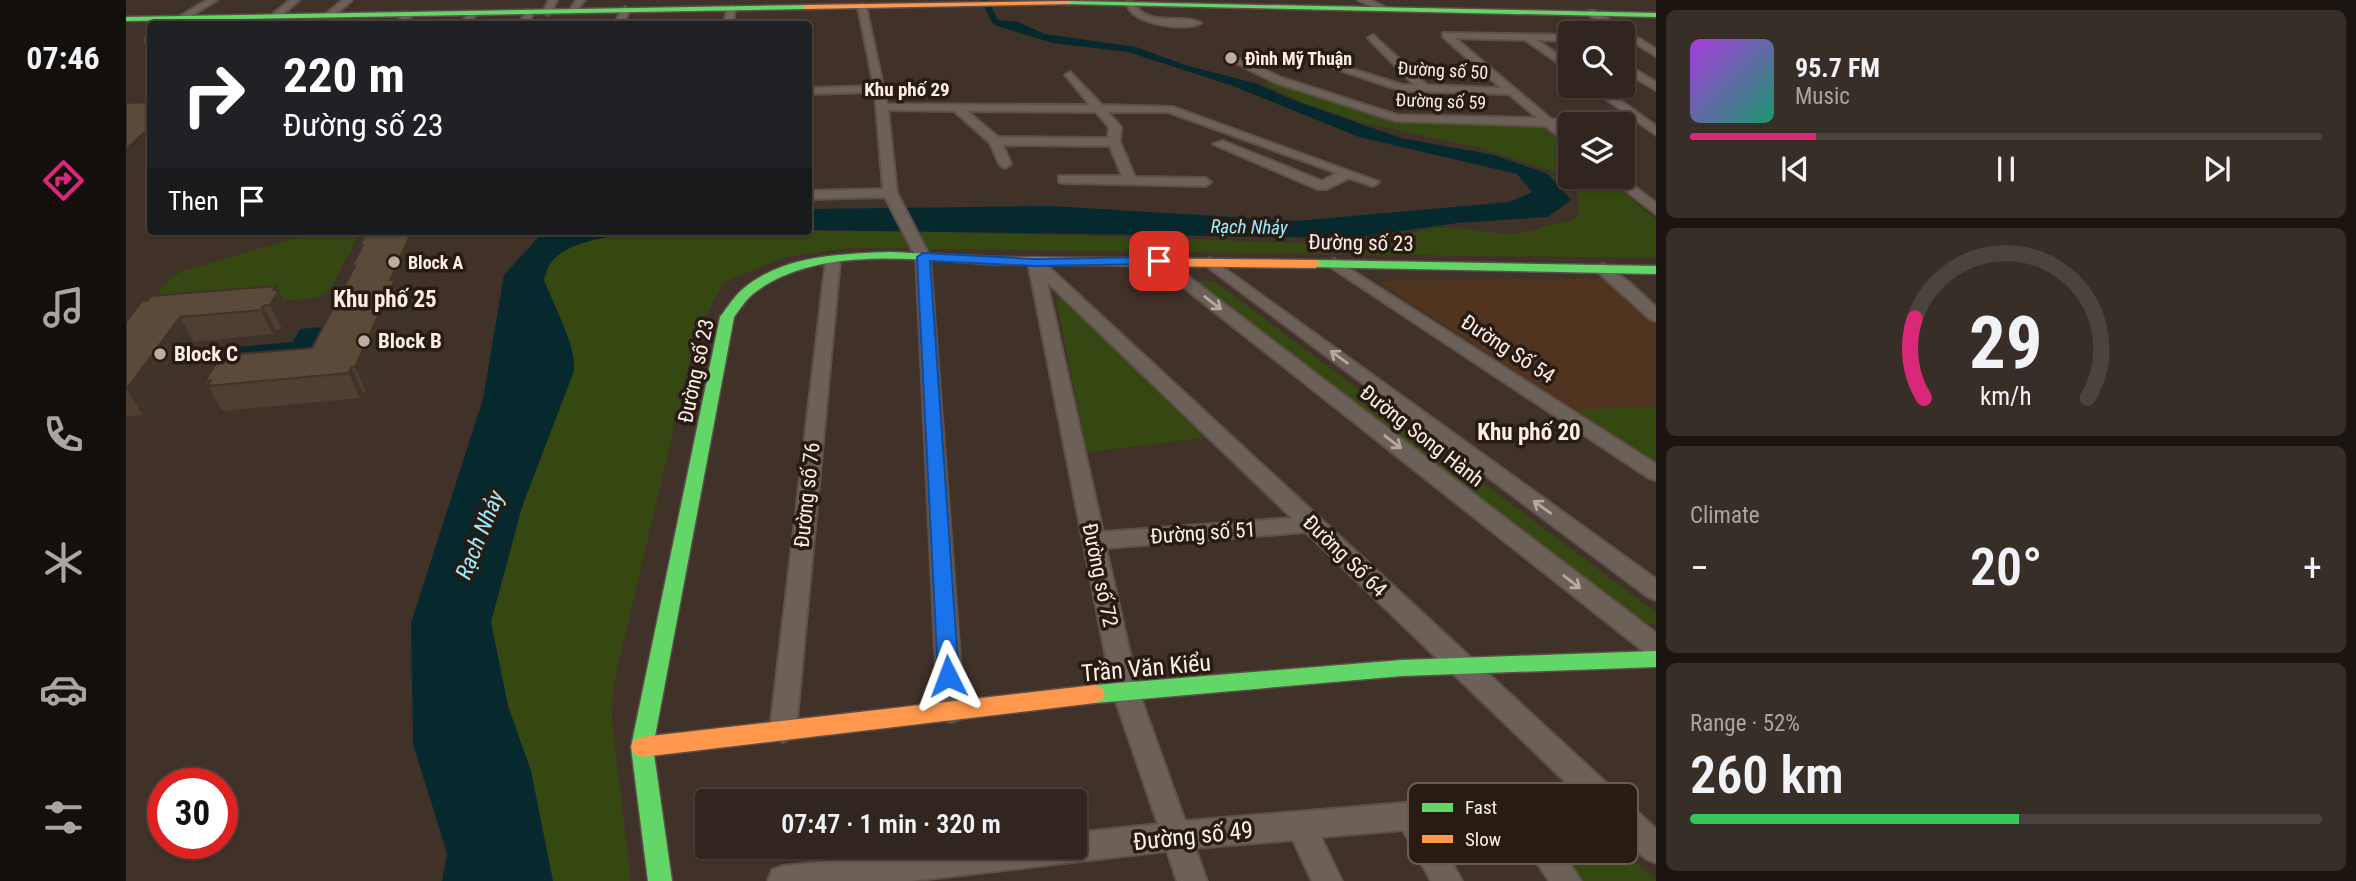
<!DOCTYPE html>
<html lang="en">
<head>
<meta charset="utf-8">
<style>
	:root { --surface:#30261f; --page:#382e28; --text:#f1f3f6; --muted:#a8a5a4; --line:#4b433d; --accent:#db2777 }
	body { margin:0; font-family:"Roboto Condensed",sans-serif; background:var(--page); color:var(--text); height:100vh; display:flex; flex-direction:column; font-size:26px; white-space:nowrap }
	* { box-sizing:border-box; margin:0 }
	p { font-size:23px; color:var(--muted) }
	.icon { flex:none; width:38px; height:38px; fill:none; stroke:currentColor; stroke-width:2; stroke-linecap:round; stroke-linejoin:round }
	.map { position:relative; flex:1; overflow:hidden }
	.drawer { display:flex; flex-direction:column; gap:10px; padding:10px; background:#1a1511; width:700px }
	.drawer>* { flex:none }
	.guide { position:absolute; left:21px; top:21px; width:665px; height:214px; border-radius:7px; box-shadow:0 2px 5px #0004,0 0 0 2px var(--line); background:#202124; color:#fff; overflow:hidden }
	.fabs { position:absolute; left:1432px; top:21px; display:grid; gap:14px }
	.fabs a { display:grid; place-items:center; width:77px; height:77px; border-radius:7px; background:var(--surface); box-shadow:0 2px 5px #0004,0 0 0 2px var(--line); font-size:35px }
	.speed { position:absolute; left:21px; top:768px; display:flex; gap:14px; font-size:35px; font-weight:700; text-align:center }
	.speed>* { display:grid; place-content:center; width:91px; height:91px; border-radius:50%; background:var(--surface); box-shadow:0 2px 5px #0004,0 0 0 2px var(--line); line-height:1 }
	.speed .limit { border:10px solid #d22; background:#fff; color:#111 }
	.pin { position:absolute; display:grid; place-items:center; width:60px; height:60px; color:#fff; margin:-30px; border-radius:14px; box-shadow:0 4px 10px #0006 }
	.me { position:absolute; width:77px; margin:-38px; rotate:357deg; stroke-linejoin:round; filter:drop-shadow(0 0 5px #0008) }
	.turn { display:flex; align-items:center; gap:24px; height:147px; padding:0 21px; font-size:32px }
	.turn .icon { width:91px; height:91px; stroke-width:2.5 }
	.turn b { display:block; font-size:49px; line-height:60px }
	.then { display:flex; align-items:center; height:66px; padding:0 21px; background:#0003; gap:14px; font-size:26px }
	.big { font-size:52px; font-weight:600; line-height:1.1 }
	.drawer .card { flex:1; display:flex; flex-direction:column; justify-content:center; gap:10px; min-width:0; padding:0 24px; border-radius:10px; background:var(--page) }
	.drawer .dial { align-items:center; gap:0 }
	.dial svg { height:182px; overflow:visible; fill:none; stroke:var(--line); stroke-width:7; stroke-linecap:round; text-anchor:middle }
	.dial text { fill:var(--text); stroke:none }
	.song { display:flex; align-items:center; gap:21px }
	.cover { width:84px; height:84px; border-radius:10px; background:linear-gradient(135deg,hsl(280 70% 55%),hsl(160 70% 35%)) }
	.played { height:7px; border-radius:4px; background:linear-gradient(90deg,var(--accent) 20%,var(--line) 20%) }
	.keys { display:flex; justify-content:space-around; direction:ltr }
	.heat { display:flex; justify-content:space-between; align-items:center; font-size:38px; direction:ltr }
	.charge { height:10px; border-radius:5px; background:linear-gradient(90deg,#34c759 52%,var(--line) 0) }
	.trip { position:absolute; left:569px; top:789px; width:392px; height:70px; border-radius:7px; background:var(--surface); box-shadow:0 2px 5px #0004,0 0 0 2px var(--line); font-weight:600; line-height:70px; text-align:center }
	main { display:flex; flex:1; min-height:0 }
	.dock { display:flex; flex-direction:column; width:126px; justify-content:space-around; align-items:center; background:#130f0c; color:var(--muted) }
	.dock .icon { width:49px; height:49px }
	.dock .current { color:var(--accent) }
	.dock b { font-size:32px; color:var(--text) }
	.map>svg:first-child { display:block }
	.built { fill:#50341f }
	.green { fill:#364812 }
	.water { fill:#06292e }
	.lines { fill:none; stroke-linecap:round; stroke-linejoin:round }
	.street-casing { stroke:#5e5049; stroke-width:4 }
	.fast-casing { stroke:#5e5049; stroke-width:3 }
	.slow-casing { stroke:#5e5049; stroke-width:3 }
	.street { fill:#6b6159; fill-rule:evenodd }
	.fast { fill:#63d668; fill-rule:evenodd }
	.slow { fill:#ff974d; fill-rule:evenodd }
	.wall { fill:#4e3f32 }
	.shaded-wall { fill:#403329 }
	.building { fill:#5b493a; stroke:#403329; stroke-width:2 }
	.oneway { stroke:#b5a89e }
	.route { fill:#1a73e8; stroke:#114b97; stroke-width:2 }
	.poi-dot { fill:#bcaca2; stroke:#271b14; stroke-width:2.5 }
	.labels { text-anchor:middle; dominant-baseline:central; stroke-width:7; stroke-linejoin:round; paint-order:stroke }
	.far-poi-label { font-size:18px; font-weight:bold; fill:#ffeee3; stroke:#271b14; text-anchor:start }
	.far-street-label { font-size:18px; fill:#ffeee3; stroke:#271b14 }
	.far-neighbourhood-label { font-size:19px; font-weight:bold; fill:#ffeee3; stroke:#271b14 }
	.far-water-label { font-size:19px; font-style:italic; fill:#9aedfc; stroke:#271b14 }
	.street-label { font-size:21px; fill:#ffeee3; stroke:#271b14 }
	.poi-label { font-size:21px; font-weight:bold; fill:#ffeee3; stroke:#271b14; text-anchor:start }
	.neighbourhood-label { font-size:23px; font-weight:bold; fill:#ffeee3; stroke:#271b14 }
	.water-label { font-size:23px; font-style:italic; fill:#9aedfc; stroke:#271b14 }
	.near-street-label { font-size:24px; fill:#ffeee3; stroke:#271b14 }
	.key { fill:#271b14; stroke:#685a52; stroke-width:2 }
	.key-label { font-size:19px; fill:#ffeee3 }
</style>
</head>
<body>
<main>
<nav class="dock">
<b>07:46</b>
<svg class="icon current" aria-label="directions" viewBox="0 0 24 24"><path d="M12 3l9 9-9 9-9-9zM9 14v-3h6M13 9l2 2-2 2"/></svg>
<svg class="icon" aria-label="music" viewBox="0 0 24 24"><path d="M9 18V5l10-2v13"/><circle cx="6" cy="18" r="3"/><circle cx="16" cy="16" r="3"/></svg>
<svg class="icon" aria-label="phone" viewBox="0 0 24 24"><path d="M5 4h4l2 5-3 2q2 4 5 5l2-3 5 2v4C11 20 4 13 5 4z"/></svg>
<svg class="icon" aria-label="climate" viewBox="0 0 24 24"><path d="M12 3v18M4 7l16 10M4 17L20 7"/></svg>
<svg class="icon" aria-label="car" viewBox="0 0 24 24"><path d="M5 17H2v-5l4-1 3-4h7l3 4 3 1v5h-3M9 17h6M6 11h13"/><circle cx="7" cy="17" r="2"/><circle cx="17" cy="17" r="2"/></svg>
<svg class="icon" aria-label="filters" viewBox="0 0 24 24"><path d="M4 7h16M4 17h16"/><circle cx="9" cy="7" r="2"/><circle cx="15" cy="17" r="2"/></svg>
</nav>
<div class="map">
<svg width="1530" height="881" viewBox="0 0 1530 881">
	<rect width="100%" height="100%" fill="#403229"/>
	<path class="built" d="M1486 278 1530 324V406L1447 410 1252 281Z"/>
	<g class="green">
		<path d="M1146 80 1268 121 1406 124 1420 129 1444 148V177H1479L1530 219V258L723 248 659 257 598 282 570 334 487 687 486 721 505 881H427L405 771 382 706 365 622 396 507 441 388 445 344 418 280C423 266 428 254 443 248 512 221 596 231 669 231 856 231 1047 239 1235 245 1260 241 1284 232 1309 228 1345 224 1383 243 1416 227 1428 222 1440 225 1452 217L1453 198 1448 187 1429 172 1355 148 1234 122 1171 100 1137 83Z"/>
		<path d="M194 231H230L233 235 204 290 190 298 49 310 30 296 45 277 57 271Z"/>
		<path d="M1067 281H1088L1530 613V624H1512Z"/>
		<path d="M941 297 1085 437 961 452 930 299Z"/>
		<path d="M1530 406V464L1447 410Z"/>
		<path d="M1460 825 1478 830 1530 881H1456L1430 843 1432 832Z"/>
	</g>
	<g class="water">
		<path d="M855 0H862L872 20 892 22 919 34 1010 47 1059 65 1132 84 1167 100 1275 138 1368 155 1422 174 1445 200 1422 217 1332 223 1227 238 683 230 682 209 924 206 1170 221 1384 202 1406 192 1391 174 1233 137 1107 86 1002 52 926 43 871 26 866 23Z"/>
		<path d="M418 231H533C503 234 448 237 427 260 422 265 420 273 418 280 427 304 451 347 448 371L396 507 365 622 382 706 405 771 427 881H316L321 853 287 744 285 623 357 399 378 275Z"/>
		<path d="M196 327 181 356 102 363 112 347 167 342 174 329Z"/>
	</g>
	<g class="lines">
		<g class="street-casing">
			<g id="street">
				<path d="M81 0H91L52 24H41Z"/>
				<path d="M164 0H173L153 18H147V14Z"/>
				<path d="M217 0H226L207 17H201V13Z"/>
				<path d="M423 0H431L424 14 421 15 417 12Z"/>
				<path d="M450 0H459L448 13H442Z"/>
				<path d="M1232 0H1244L1261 8 1254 10Z"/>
				<path d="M1001 2H1007C1021 29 1054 12 1075 23 1059 32 1001 24 1001 2Z"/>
				<path d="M736 4 740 7 761 104 964 105 939 75 944 72 976 105 1047 107 1253 182 1247 186 1223 178 1201 189H1191L1087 144 1097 141 1196 181 1211 173 1042 112H982L995 127 994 142 1009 177 1079 178 1085 182 1079 186 938 183 933 182V176H996L984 146 877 145 885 164 879 168 873 164 864 143 828 111 762 110 771 193 804 257 838 711 834 719 825 722 816 719 812 711 790 257 759 197 682 199V191L757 189 749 92 682 94V88L748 86 732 7ZM841 111 970 112 983 127 982 138 872 137Z"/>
				<path d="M605 6 609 9 607 24H598L601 9Z"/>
				<path d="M499 7 503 10 498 24H489L495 10Z"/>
				<path d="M401 10 408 12 401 24H393Z"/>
				<path d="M344 11 351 13 343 24H335Z"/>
				<path d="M1463 11H1469L1530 49V56L1463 15Z"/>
				<path d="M281 12 288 14 277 24H268Z"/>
				<path d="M1317 33 1444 35V41L1411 40 1444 63V71L1399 40 1329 38 1425 119 1485 121 1491 124 1433 126 1444 135V145L1419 126 1270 121 1148 82 1106 61 1115 59 1156 78 1271 115 1411 118 1383 94 1276 91 1205 67 1210 64 1277 85H1288L1244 40 1242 38 1247 35 1301 85 1375 88 1317 37Z"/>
				<path d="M24 36V42H20V38Z"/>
				<path d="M1496 62 1530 82V90L1496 70Z"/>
				<path d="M1462 86H1474L1530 126V135Z"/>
				<path d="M1482 177H1496L1530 203V214Z"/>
				<path d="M707 256 714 260 670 730 666 738 657 742 648 738 644 730 700 260Z"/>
				<path d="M1033 257 1038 258 1530 633V657L1521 654 1028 264 1026 261Z"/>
				<path d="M909 258 914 259 1530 829V863L1520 859 1472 813 1415 818 1455 881H1423L1384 821 1307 828 1336 881H1305L1277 830 1195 837 1216 881H1186L1167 840 1069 848 1081 881H1051L1041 851 785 881H642L646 870 657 866 827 847H948V833L1032 824 987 693 902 262ZM921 282 1166 518 977 532ZM1180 532 1447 789 1059 821 1013 693 980 548Z"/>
				<path d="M1084 258 1530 579V600L1522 597 1079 265 1077 262Z"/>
				<path d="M1208 259 1530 464V480L1523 478 1203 266 1201 263Z"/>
				<path d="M1477 264 1504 283 1530 307V321L1524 319 1472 272 1469 269 1472 266Z"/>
			</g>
		</g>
		<g class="fast-casing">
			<g id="fast">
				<path d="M943 1 1530 13V17L941 4Z"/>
				<path d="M683 5 680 9 0 21V17Z"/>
				<path d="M764 252 872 257 878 261 872 265C798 260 691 244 628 293 620 299 614 309 608 317L527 747 546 881H522L505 747 594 317C601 308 609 295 618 288 658 255 715 254 764 252Z"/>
				<path d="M1189 260 1530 266V274L1185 267V261Z"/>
				<path d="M1530 651V667L1276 676 969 703 962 700 959 694 962 688 969 685 1276 660Z"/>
			</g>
		</g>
		<g class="slow-casing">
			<g id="slow">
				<path d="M943 1 945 4 680 9 676 7 680 5Z"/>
				<path d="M872 257 1189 260 1195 264 1189 268 868 264 866 261Z"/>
				<path d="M969 685 976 688 979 694 976 700 969 703 516 757 508 754 505 747 508 740 516 737Z"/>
			</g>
		</g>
		<use href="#street" class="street"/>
		<use href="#fast" class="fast"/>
		<use href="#slow" class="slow"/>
	</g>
	<g class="wall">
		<path d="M241 231 278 303 240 392 237 393 234 398 96 411 79 381 186 348 227 270 226 266 235 248 234 245Z"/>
		<path d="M152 290 165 314 156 329 149 330 147 334 68 342 17 415 0 417V322Z"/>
	</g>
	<g class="shaded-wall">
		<path d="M24 127V157L0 180V149Z"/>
		<path d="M286 231H304L276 297 278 303 240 392 229 367 264 280Z"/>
		<path d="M150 286 165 314 156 329 144 305 147 290Z"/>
		<path d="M137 306 149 330 147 334 135 310Z"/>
		<path d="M54 317 68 342 17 415 1 390Z"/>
		<path d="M225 367 237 393 234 398 223 373Z"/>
	</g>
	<g class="building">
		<path d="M24 102V127L0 149V103Z"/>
		<path d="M241 231H286L264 280 269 279 229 367H225L223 373 82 386 85 380 79 381 91 362 97 361 101 355 186 348 229 266H226L237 245H234Z"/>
		<path d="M150 286 147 290H153L144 305 137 306 135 310 54 317 0 390V322L16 301H21L25 296Z"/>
	</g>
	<defs><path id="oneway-shaft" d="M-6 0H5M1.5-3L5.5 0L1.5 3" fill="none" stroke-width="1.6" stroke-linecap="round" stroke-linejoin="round" transform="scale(1.75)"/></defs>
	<g class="oneway">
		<use href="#oneway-shaft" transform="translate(1087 303) rotate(38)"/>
		<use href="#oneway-shaft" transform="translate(1213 357) rotate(-144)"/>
		<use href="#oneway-shaft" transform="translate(1267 442) rotate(38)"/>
		<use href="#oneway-shaft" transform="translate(1416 507) rotate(-144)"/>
		<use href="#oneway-shaft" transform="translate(1446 582) rotate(38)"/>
	</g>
	<path class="route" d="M797 253 909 259 1033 257 1039 261 1033 264 909 266 804 261 833 676 830 682 822 685 815 682 812 676 791 257Z"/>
	<g class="poi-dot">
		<circle cx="1105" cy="58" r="7"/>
		<circle cx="268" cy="262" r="7"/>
		<circle cx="238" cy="341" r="7"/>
		<circle cx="34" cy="354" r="7"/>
	</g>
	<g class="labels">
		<g class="far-poi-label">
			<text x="1119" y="58">Đình Mỹ Thuận</text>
			<text x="282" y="262">Block A</text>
		</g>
		<g class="far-street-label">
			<text transform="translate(1317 70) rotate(3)">Đường số 50</text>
			<text transform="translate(1315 101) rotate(2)">Đường số 59</text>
		</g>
		<g class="far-neighbourhood-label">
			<text x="781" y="89">Khu phố 29</text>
		</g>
		<g class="far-water-label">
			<text transform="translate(1123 227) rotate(1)">Rạch Nhảy</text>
		</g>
		<g class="street-label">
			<text transform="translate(1235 243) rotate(1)">Đường số 23</text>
			<text transform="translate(1382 349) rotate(33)">Đường Số 54</text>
			<text transform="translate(570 371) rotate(-78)">Đường số 23</text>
			<text transform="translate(1296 436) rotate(38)">Đường Song Hành</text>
			<text transform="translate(681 495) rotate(-84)">Đường số 76</text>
			<text transform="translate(1077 533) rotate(-4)">Đường số 51</text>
			<text transform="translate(1219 556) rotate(44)">Đường Số 64</text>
			<text transform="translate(974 575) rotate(78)">Đường số 72</text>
		</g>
		<g class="poi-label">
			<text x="252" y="341">Block B</text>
			<text x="48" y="354">Block C</text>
		</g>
		<g class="neighbourhood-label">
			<text x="259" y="299">Khu phố 25</text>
			<text x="1403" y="432">Khu phố 20</text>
		</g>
		<g class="water-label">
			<text transform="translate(354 535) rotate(-68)">Rạch Nhảy</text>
		</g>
		<g class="near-street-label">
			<text transform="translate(1020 668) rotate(-5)">Trần Văn Kiểu</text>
			<text transform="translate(1067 836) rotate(-6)">Đường số 49</text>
		</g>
	</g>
	<rect x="1282" y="783" width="230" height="81" rx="10" class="key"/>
	<rect x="1296" y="803" width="31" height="9" fill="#63d668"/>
	<rect x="1296" y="835" width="31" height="8" fill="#ff974d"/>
	<g class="key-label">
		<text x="1339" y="814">Fast</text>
		<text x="1339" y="846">Slow</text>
	</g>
</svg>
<div class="fabs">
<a><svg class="icon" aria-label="search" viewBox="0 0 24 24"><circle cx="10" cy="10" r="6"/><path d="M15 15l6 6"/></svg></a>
<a><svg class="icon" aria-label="layers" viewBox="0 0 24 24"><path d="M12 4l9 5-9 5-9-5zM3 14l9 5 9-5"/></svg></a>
</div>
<div class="speed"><div class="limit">30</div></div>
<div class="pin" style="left:1033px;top:261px;background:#d93025"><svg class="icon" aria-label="arrive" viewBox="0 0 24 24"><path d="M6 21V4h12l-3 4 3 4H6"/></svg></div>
<svg class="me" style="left:822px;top:676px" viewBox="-20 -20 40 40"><path d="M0-17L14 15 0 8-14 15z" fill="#1a73e8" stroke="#fff" stroke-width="4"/></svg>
<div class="trip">07:47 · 1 min · 320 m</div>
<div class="guide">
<div class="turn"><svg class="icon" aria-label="right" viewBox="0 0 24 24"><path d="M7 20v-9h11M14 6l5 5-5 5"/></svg><div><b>220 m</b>Đường số 23</div></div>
<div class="then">Then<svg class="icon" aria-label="arrive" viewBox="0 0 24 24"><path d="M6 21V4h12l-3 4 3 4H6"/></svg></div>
</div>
</div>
<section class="drawer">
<div class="card">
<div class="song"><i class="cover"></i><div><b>95.7 FM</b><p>Music</p></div></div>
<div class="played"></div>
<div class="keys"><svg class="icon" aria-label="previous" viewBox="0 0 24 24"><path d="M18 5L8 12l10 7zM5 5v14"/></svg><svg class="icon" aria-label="pause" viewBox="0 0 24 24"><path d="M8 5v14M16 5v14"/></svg><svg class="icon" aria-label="next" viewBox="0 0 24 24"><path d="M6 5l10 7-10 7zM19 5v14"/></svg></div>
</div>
<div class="card dial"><svg viewBox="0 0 100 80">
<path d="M14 69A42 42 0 1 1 86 69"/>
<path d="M14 69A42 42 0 0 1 10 34" stroke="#db2777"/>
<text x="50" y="56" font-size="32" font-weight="700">29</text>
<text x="50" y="72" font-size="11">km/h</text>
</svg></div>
<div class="card"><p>Climate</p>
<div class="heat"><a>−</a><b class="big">20°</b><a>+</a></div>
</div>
<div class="card"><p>Range · 52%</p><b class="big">260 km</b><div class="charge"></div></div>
</section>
</main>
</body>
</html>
